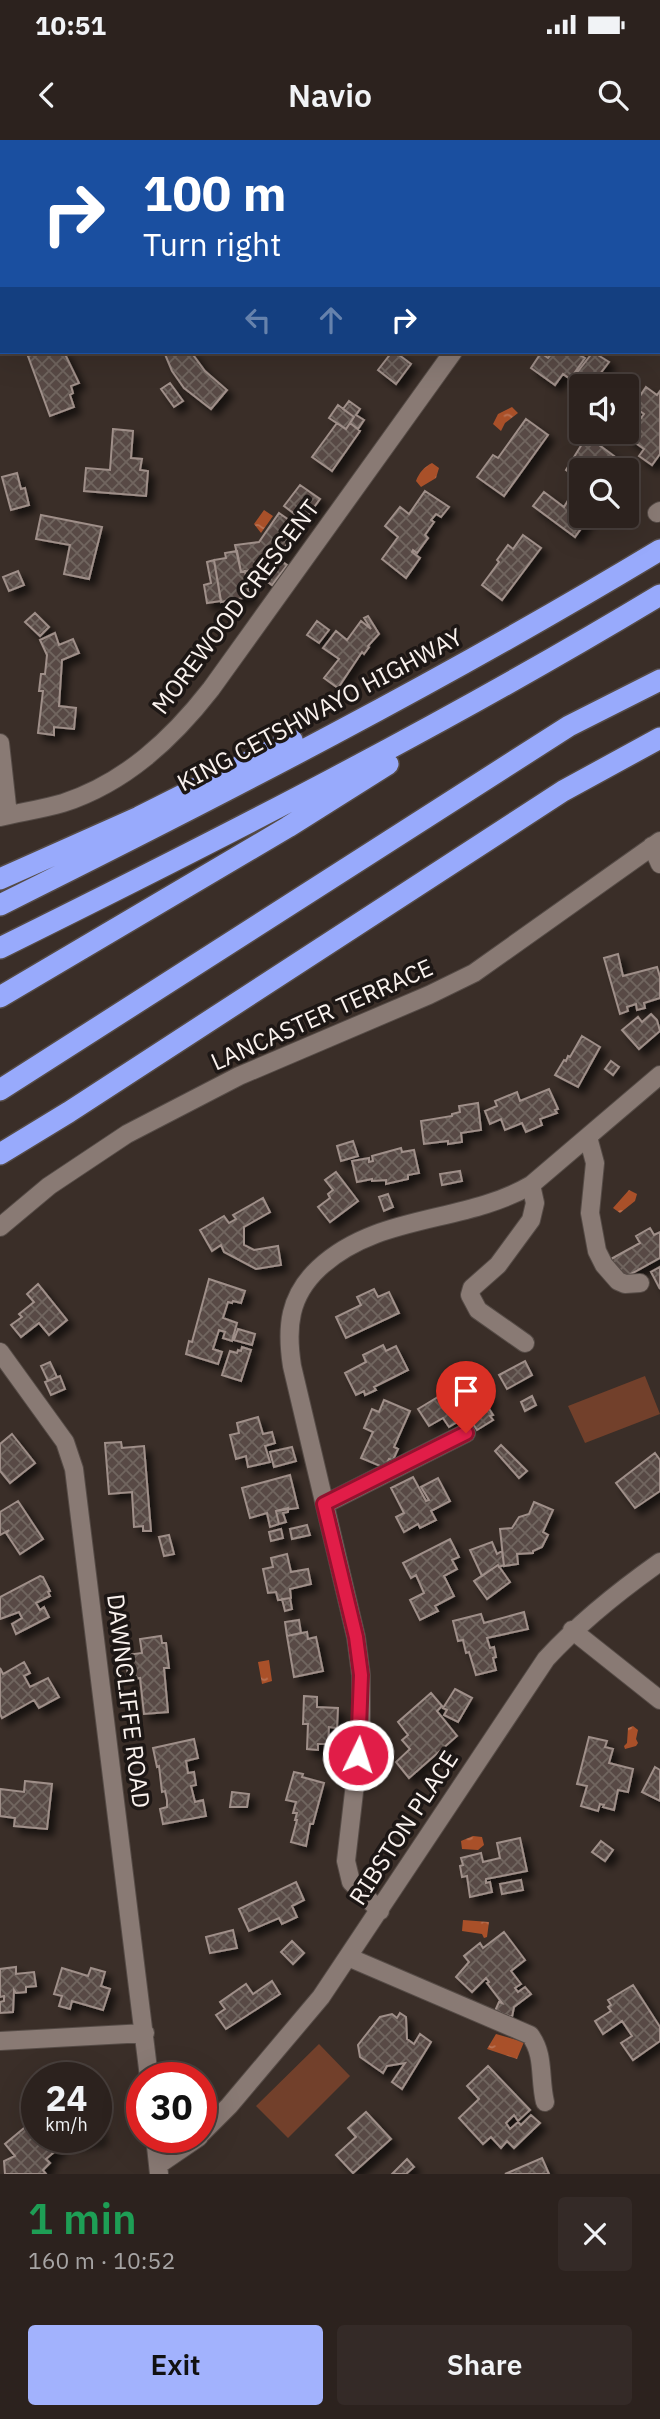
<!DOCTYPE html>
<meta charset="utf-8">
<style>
:root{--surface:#2c221e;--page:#342a27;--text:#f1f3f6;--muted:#a6a4a4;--line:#483f3c;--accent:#a2b2fd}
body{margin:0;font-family:"IBM Plex Sans",sans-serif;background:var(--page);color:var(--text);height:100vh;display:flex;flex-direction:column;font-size:26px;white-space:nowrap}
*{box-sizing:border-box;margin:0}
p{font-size:23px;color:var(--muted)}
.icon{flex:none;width:38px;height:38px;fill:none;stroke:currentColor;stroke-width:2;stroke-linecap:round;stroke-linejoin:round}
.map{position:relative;height:2034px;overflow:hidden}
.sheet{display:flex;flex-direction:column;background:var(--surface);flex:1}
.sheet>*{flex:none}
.hud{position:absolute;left:0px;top:0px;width:662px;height:214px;box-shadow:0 7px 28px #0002,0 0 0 2px var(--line);background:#1a4fa0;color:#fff;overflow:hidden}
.tools{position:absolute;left:569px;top:234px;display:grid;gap:14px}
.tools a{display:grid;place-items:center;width:70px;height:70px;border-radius:7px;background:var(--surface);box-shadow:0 7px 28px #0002,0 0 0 2px var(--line);font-size:35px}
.speed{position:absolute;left:21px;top:1922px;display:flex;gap:14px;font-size:35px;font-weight:700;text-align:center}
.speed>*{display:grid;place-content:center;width:91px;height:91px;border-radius:50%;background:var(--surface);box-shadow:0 7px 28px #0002,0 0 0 2px var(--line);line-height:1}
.speed small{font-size:18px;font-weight:400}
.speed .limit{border:10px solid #d22;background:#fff;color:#111}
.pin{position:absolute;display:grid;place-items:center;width:60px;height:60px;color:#fff;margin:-72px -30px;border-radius:50% 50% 50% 0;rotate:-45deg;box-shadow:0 0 7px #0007}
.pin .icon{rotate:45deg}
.me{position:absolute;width:77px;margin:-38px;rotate:4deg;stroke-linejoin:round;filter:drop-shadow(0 0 5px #0008)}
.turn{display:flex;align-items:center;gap:24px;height:147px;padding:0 28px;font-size:32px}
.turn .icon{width:91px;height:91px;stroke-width:2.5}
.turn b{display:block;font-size:49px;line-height:60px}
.lanes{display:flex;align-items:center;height:66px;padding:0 28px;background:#0003;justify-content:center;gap:35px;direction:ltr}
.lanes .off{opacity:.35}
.round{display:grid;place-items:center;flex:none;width:74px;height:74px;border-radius:7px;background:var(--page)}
.overview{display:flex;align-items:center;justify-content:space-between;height:119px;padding:0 28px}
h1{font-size:42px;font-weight:600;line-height:52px;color:#1e9e55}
.cta{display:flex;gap:14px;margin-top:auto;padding:14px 28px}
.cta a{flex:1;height:80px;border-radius:7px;background:var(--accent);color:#111;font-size:28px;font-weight:600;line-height:80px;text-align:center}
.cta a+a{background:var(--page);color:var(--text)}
.status{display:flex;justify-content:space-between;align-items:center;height:49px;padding:0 35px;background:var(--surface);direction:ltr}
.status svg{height:19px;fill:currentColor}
header{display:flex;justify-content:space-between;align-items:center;height:91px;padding:0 28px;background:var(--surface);font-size:32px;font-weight:600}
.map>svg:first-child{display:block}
.pitch{fill:#72402b}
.water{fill:url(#water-ripples)}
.building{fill:url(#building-cross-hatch);stroke:#9f8f89;stroke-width:2;filter:url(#shadow)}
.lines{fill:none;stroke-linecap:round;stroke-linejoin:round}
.minor-casing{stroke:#554b46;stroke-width:20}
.motorway-casing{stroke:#554b46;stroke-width:24}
.minor{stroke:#897a74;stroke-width:18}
.motorway{stroke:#98aafc;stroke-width:21}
.route-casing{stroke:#92132f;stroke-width:18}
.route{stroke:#e11d48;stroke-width:12}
.labels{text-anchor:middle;stroke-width:7;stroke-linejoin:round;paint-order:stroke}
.street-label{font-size:24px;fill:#faf2ee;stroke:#1d1715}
</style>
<div class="status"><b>10:51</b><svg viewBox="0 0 49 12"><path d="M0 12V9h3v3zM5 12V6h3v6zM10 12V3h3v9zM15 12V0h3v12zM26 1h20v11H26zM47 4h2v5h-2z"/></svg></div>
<header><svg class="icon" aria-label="back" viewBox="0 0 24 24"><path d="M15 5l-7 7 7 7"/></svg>Navio<svg class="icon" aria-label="search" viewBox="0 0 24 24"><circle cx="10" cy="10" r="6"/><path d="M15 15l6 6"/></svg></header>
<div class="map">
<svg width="660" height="2034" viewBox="0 0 660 2034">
<defs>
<pattern id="water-ripples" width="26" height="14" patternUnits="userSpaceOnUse" patternTransform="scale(1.75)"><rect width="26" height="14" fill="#a95029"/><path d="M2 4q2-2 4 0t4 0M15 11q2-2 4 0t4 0" fill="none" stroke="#ba7253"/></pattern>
<pattern id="building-cross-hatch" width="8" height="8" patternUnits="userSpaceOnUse" patternTransform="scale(1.75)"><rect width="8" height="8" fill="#584a45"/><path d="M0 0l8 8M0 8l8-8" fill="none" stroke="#716560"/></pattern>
<filter id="shadow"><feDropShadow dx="6" dy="6" stdDeviation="3.5" flood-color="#0009"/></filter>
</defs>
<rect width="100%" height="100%" fill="#3a2e28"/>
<path class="pitch" d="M645,1236L660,1274L585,1303L568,1266Z
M319,1904L350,1936L288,1998L256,1966Z"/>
<path class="water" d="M512,267L518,273L505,283L501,291L493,284L498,274Z
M432,323L439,328L436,338L421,347L416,341C419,333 424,327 432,323Z
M264,370L273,376L261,393L254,384Z
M629,1050L637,1054L635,1061L620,1073L613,1068Z
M269,1520L272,1541L262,1544L258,1522Z
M633,1586L638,1590L636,1599L638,1603L636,1606L625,1609L624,1606L627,1603L628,1588Z
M473,1696L482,1697L484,1705L478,1710L462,1709L461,1701Z
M463,1780L489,1782L487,1797L484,1798L482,1794L462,1791Z
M496,1894L524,1902L517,1919L487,1909Z"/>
<path class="building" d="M228,0H261L264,1L228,2Z
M0,44L2,46V77L0,76Z
M34,212H64L79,243L71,246L73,253L70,255L74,267L50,276L28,216L34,214Z
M164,212H191L205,231L227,250L211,269L184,248L172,231Z
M392,212H395L411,224L396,244L378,230Z
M553,212H580L578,214L585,218L570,239L563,234L555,245L531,228L541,213L548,218Z
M593,212L609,222L590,247H583L572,239Z
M170,243L183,261L174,267L161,249Z
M646,247L657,255L660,251V314L652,325L639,316L644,309L627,297L644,274L633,266Z
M349,261L360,269L356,275L364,280L358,289L350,283L354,277L343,269Z
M338,265L354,277L346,289L329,278Z
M526,279L548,295L504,356L477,337L493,315L498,318Z
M337,283L346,289L350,283L360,291L332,331L312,317Z
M113,289L133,291L131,318L142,319L140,330L148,331L146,356L84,351L86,328L110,330Z
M587,296L614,316L604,331H581V341L566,330Z
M17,333L21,349L25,348L29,365L11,370L2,337Z
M581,342V372L567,362Z
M300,345L320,359L304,381L284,366Z
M425,351L449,367L441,377L436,374L431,380L434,382L425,395L428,398L417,413L413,410L412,412L420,418L406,438L382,419L398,397L385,386L400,367L409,374Z
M544,352L564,367L567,362L581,373V376H590L575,397L533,366Z
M279,373L299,387L271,427L241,432L235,405L259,402Z
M41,375L102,387L89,439L64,434L70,405L36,399Z
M523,395L541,408L502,460L482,445L499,422L497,420L508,405L513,409Z
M237,411L241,432L245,431L249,457L221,462L214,420L226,418L225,413Z
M277,418L287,425L272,445L251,430L271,427Z
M214,420L221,461L207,463L204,445L211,443L207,422Z
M18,431L24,445L9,451L3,437Z
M35,473L49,487L40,496L25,482Z
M368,476L379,494L368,506L369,507L364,514L362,512L338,548L324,538L339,519L323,508L336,491L347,500L361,481L371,489L364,478Z
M317,481L329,490L319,503L307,495Z
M55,493L59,505L73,499L79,513L62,520L59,566L76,568L74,589L54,587V595L38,593L43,551H39L41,534H45L47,515L40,500Z
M618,814L623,836L657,827L660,837V858L644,863L645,868L637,870L636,864L627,867L628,871L620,874L604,818Z
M651,874L657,880L660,891L639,909L622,890L638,877L642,882Z
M582,896L600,907L578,947L555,935L564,920L566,921L568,916L570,917Z
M611,921L619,927L613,935L605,929Z
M549,949L558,969L555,970L557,973L540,979L542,985L526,992L522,983L505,990L501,979L490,984L485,971L497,966L495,961L517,952L520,961Z
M478,963L481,990L461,993L462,1002L448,1004V1001L424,1004L421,981L452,976V974L460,972L459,966Z
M353,1001L358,1016L341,1021L337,1006Z
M401,1008L402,1012L414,1010L419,1033L408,1035V1039L386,1044V1040L372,1041V1039L357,1042L352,1021L369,1018V1022L373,1021L372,1016Z
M460,1031L462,1041L442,1045L440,1034Z
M336,1032L358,1061L330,1082L318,1067L330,1058L328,1054L333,1050L325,1040Z
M388,1054L393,1067L384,1071L379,1057Z
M263,1058L270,1072L244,1087V1105L254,1110L278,1106L281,1125L256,1129L224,1112L221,1105L212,1111L200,1090L224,1076L229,1083L236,1079L233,1075Z
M650,1088L654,1095L660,1092V1118L622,1139L611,1119L640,1103L636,1096Z
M660,1127V1149L651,1132Z
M209,1139L245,1151L241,1163L233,1161L232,1163L228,1162L223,1178L237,1183L232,1201L223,1198L225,1192L219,1190L213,1209L222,1212L218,1224L186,1214L189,1201L192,1202Z
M38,1144L67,1180L49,1195L39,1183L21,1197L11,1185L22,1177L19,1174L34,1162L27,1154Z
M374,1149L378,1157L389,1152L399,1173L346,1198L336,1177L361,1165L357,1157Z
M238,1189L255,1194L252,1205L234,1200Z
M383,1205L386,1211L396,1206L408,1230L374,1247L376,1250L365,1255L364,1251L356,1255L345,1233L366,1222L363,1215Z
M242,1207L251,1210L241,1241L222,1235L230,1211L237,1213L238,1210L241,1211Z
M525,1221L532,1235L507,1249L499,1235Z
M50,1222L57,1237L48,1241L41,1226Z
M474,1234L491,1261L486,1264L493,1275L490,1276L493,1280L477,1290L467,1275L468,1272L460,1277L462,1279L449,1287L443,1278L429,1286L418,1269L451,1249L449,1246Z
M60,1236L65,1249L51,1255L45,1242Z
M532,1256L536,1265L525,1271L521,1262Z
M384,1260L410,1271L394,1307L398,1309L393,1320L389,1319L385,1328L361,1318L373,1292L364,1288L372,1269L379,1272Z
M258,1277L263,1294L272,1292L275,1303L265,1306L270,1322L248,1327L246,1316L236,1319L230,1295L239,1293L237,1283Z
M12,1294L35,1323L10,1343L0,1331V1304Z
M121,1302L122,1308L144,1306L151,1391H143V1386L134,1387L132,1352L109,1354L105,1303Z
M501,1305L527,1331L519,1338L495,1311Z
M292,1307L296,1321L274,1327L270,1312Z
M655,1313L660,1320V1351L635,1368L616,1343Z
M290,1335L298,1368L276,1371L279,1384L270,1387L267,1373L250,1378L242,1348Z
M413,1337L426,1361L429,1360L421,1347L438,1338L450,1361L431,1371L436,1380L420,1388L418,1384L404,1392L396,1377L404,1373L391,1348Z
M18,1361L43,1399L20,1414L6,1393L9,1390L0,1395V1372Z
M534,1362L553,1370L543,1392L548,1395L542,1407L533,1411V1413L517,1414L518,1424L504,1426L500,1389L512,1388L519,1377L529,1374Z
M288,1368V1372L283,1373L286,1382L279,1384L276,1371Z
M307,1385L310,1395L292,1399L290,1389Z
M281,1389L283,1398L271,1401L269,1392Z
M169,1395L174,1414L164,1416L159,1397Z
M450,1399L459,1417L452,1420L457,1429L444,1436L454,1456L435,1466L438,1471L420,1480L410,1460L424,1453L416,1435L411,1438L403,1423Z
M492,1402L497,1414L502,1411L504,1425L499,1427L498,1425L482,1436L470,1410Z
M287,1414L291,1432L308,1429L311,1444L290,1449L291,1458L278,1460L276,1452L268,1453L263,1429L273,1427L271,1418Z
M498,1425L510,1442L487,1459L474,1441Z
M40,1436L43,1437L50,1451L48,1452L50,1456L36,1463L40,1470L44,1467L49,1477L16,1494L12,1484L22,1478L19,1472L0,1479V1457Z
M290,1458L292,1469L285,1471L282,1459Z
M524,1472L528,1489L487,1498L490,1508L494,1507L496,1517L493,1518L496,1530L476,1535L469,1512L466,1513L463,1500L458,1501L453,1481L481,1474L484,1483Z
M299,1480L301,1493L287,1496L285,1482Z
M307,1492L308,1499L316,1497L323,1531L294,1537L287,1496Z
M161,1496L162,1503H166L169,1528H164L168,1572L144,1574L140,1538L128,1540L126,1515L142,1513L140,1499Z
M24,1522L30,1533L24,1536L30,1547L48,1538L59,1557L39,1568L34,1560L2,1578L0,1574V1528L3,1534Z
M455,1549L472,1558L458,1582L444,1575L447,1570L443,1568Z
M431,1553L442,1566L437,1571L457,1596L409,1638L396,1622L410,1609L402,1600L408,1595L398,1582Z
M304,1556L317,1557V1567L338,1568L337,1588L329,1587L328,1604H318V1610L307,1609L308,1584H303Z
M589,1597L607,1601L605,1607L613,1609L609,1623L633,1629L628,1652L618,1650L614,1670L603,1667L604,1665L600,1664L598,1671L581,1666L587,1646L577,1644Z
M194,1599L198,1618L186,1621L188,1633L194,1632L196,1645L191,1646L195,1662L203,1660L206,1676L163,1684L160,1669L167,1667V1660L165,1651L162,1652L159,1626L157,1627L153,1608Z
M655,1627L660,1630V1661L642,1652Z
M294,1632L303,1634L302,1637L324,1643L313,1684H310L306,1706L291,1702L297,1680H295L297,1673H293L296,1662L286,1660Z
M25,1641L52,1644L47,1689L14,1686L15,1678L0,1676V1649L24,1652Z
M232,1652L249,1654L247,1667H230Z
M520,1698L527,1731L486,1739V1743L490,1742L492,1752L470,1757L467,1736L462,1737L460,1726L463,1725L461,1718L481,1713L483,1722L500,1718L497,1703Z
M601,1701L613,1710L605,1721L592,1712Z
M521,1740L523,1750L502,1754L500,1744Z
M296,1742L304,1760L292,1766L297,1777L282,1784L279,1778L249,1791L239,1769Z
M233,1790L237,1808L210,1813L206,1797Z
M504,1792L525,1820L511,1831L521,1844L515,1848L518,1852L525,1847L531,1854L514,1867L512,1877L495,1871L499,1862L502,1863L487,1843L489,1842L486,1838L472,1852L456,1837L469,1822L464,1816L480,1803L483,1808Z
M292,1801L304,1813L293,1824L281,1812Z
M16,1827V1834L34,1832L36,1846L26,1847V1852L16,1853L14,1850L13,1872L0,1873V1862L4,1861V1856L0,1857V1829Z
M62,1828L88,1836L91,1828L105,1832L101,1846L110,1849L103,1870L72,1861L70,1869L59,1866L62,1856L54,1854Z
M272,1841L280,1854L226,1889L216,1875L225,1869L220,1862L246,1844L253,1854Z
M633,1845L660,1887V1901L633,1920L621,1903L632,1896L622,1881L603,1894L595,1881L611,1871L608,1867L611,1865L608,1860Z
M400,1873L406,1877L407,1899L414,1904L420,1894L431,1902L402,1949L392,1942L405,1923L387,1926L383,1933L360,1917L358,1905L380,1877L392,1874L397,1878Z
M488,1926L530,1970L518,1981L514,1975L506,1983L510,1989L518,1982L521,1985L531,1975L540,1983L514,2008L507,2001L501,2008L491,1997L483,2004L459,1978L479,1959L467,1946Z
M366,1972L391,1999L353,2033L336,2015L356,1997L348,1988Z
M36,1978L37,1997H52L60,2007L46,2019L50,2023L43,2030L46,2034H5L4,2021L15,2016L5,2004Z
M97,1978L100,1999L74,2003L73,1997H96Z
M542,2018L549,2034H505Z
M407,2019L414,2027L406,2034H392Z"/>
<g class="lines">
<defs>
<path id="minor" d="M541,2V0
M657,373L660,371
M0,603L8,675
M0,677C21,672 43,669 63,663C125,643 172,599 211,549L453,212
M652,706L660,724
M588,997L595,1023L590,1073L597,1111L604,1125L618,1141L625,1144L640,1143
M0,1087L49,1046L127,994L239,936L429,855L474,833L660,701
M525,1203L478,1170L470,1155L472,1148L498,1125L531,1080L535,1063L531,1045
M0,1212L65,1302L74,1329L149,1937
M325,1364L466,1293
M572,1490L660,1560
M380,1771L351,1742L346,1721L361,1592V1535L356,1497L292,1226C286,1187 289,1156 319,1128C378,1073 464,1084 531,1045L660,935
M348,1817L530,1895C545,1915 539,1937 545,1962
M0,1901L145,1893
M201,1994L229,1966L321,1857L546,1519C581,1481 619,1451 660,1422
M155,1997L159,2034
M158,2025L199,1997"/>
<path id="motorway" d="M0,739L139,677L292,600
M0,765C223,654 446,539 660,410
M0,808C224,697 446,584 660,455
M0,857L288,687L388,624
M0,950L569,586L660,540
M0,1014L69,972L563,651L660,598"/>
</defs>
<use href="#minor" class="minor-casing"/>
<use href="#motorway" class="motorway-casing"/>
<use href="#minor" class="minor"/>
<use href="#motorway" class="motorway"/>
</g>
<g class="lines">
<defs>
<path id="route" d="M358,1615L361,1535L356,1497L324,1364L466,1293"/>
</defs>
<use href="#route" class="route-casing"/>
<use href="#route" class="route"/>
</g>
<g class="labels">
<g class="street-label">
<text transform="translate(236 467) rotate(-53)" y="8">MOREWOOD CRESCENT</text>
<text transform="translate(320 570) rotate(-28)" y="8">KING CETSHWAYO HIGHWAY</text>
<text transform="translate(322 875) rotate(-24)" y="8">LANCASTER TERRACE</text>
<text transform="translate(128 1561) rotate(83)" y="8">DAWNCLIFFE ROAD</text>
<text transform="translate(404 1688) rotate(-57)" y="8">RIBSTON PLACE</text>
</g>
</g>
</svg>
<div class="tools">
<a><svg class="icon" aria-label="sound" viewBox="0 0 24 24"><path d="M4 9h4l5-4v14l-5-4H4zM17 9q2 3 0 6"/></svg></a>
<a><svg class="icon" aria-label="search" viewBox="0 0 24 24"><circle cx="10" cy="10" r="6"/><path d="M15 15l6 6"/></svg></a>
</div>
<div class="speed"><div>24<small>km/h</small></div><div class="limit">30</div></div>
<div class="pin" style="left:466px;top:1293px;background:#d93025"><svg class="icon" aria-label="arrive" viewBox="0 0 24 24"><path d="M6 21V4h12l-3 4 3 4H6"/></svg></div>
<svg class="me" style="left:358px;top:1615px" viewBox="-20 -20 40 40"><circle r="17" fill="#e11d48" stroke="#fff" stroke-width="3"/><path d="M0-11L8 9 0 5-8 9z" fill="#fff"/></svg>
<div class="hud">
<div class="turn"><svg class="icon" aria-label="right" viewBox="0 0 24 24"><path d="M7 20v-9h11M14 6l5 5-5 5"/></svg><div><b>100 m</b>Turn right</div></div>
<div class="lanes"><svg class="icon off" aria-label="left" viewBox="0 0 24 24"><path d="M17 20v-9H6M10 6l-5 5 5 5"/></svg><svg class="icon off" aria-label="ahead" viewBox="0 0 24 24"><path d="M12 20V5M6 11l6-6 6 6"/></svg><svg class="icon" aria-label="right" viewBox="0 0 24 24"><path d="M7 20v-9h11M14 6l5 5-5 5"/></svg></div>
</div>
</div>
<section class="sheet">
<div class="overview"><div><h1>1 min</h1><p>160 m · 10:52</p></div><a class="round"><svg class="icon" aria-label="close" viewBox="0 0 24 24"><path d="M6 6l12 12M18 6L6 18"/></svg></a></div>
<div class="cta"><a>Exit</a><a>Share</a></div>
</section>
